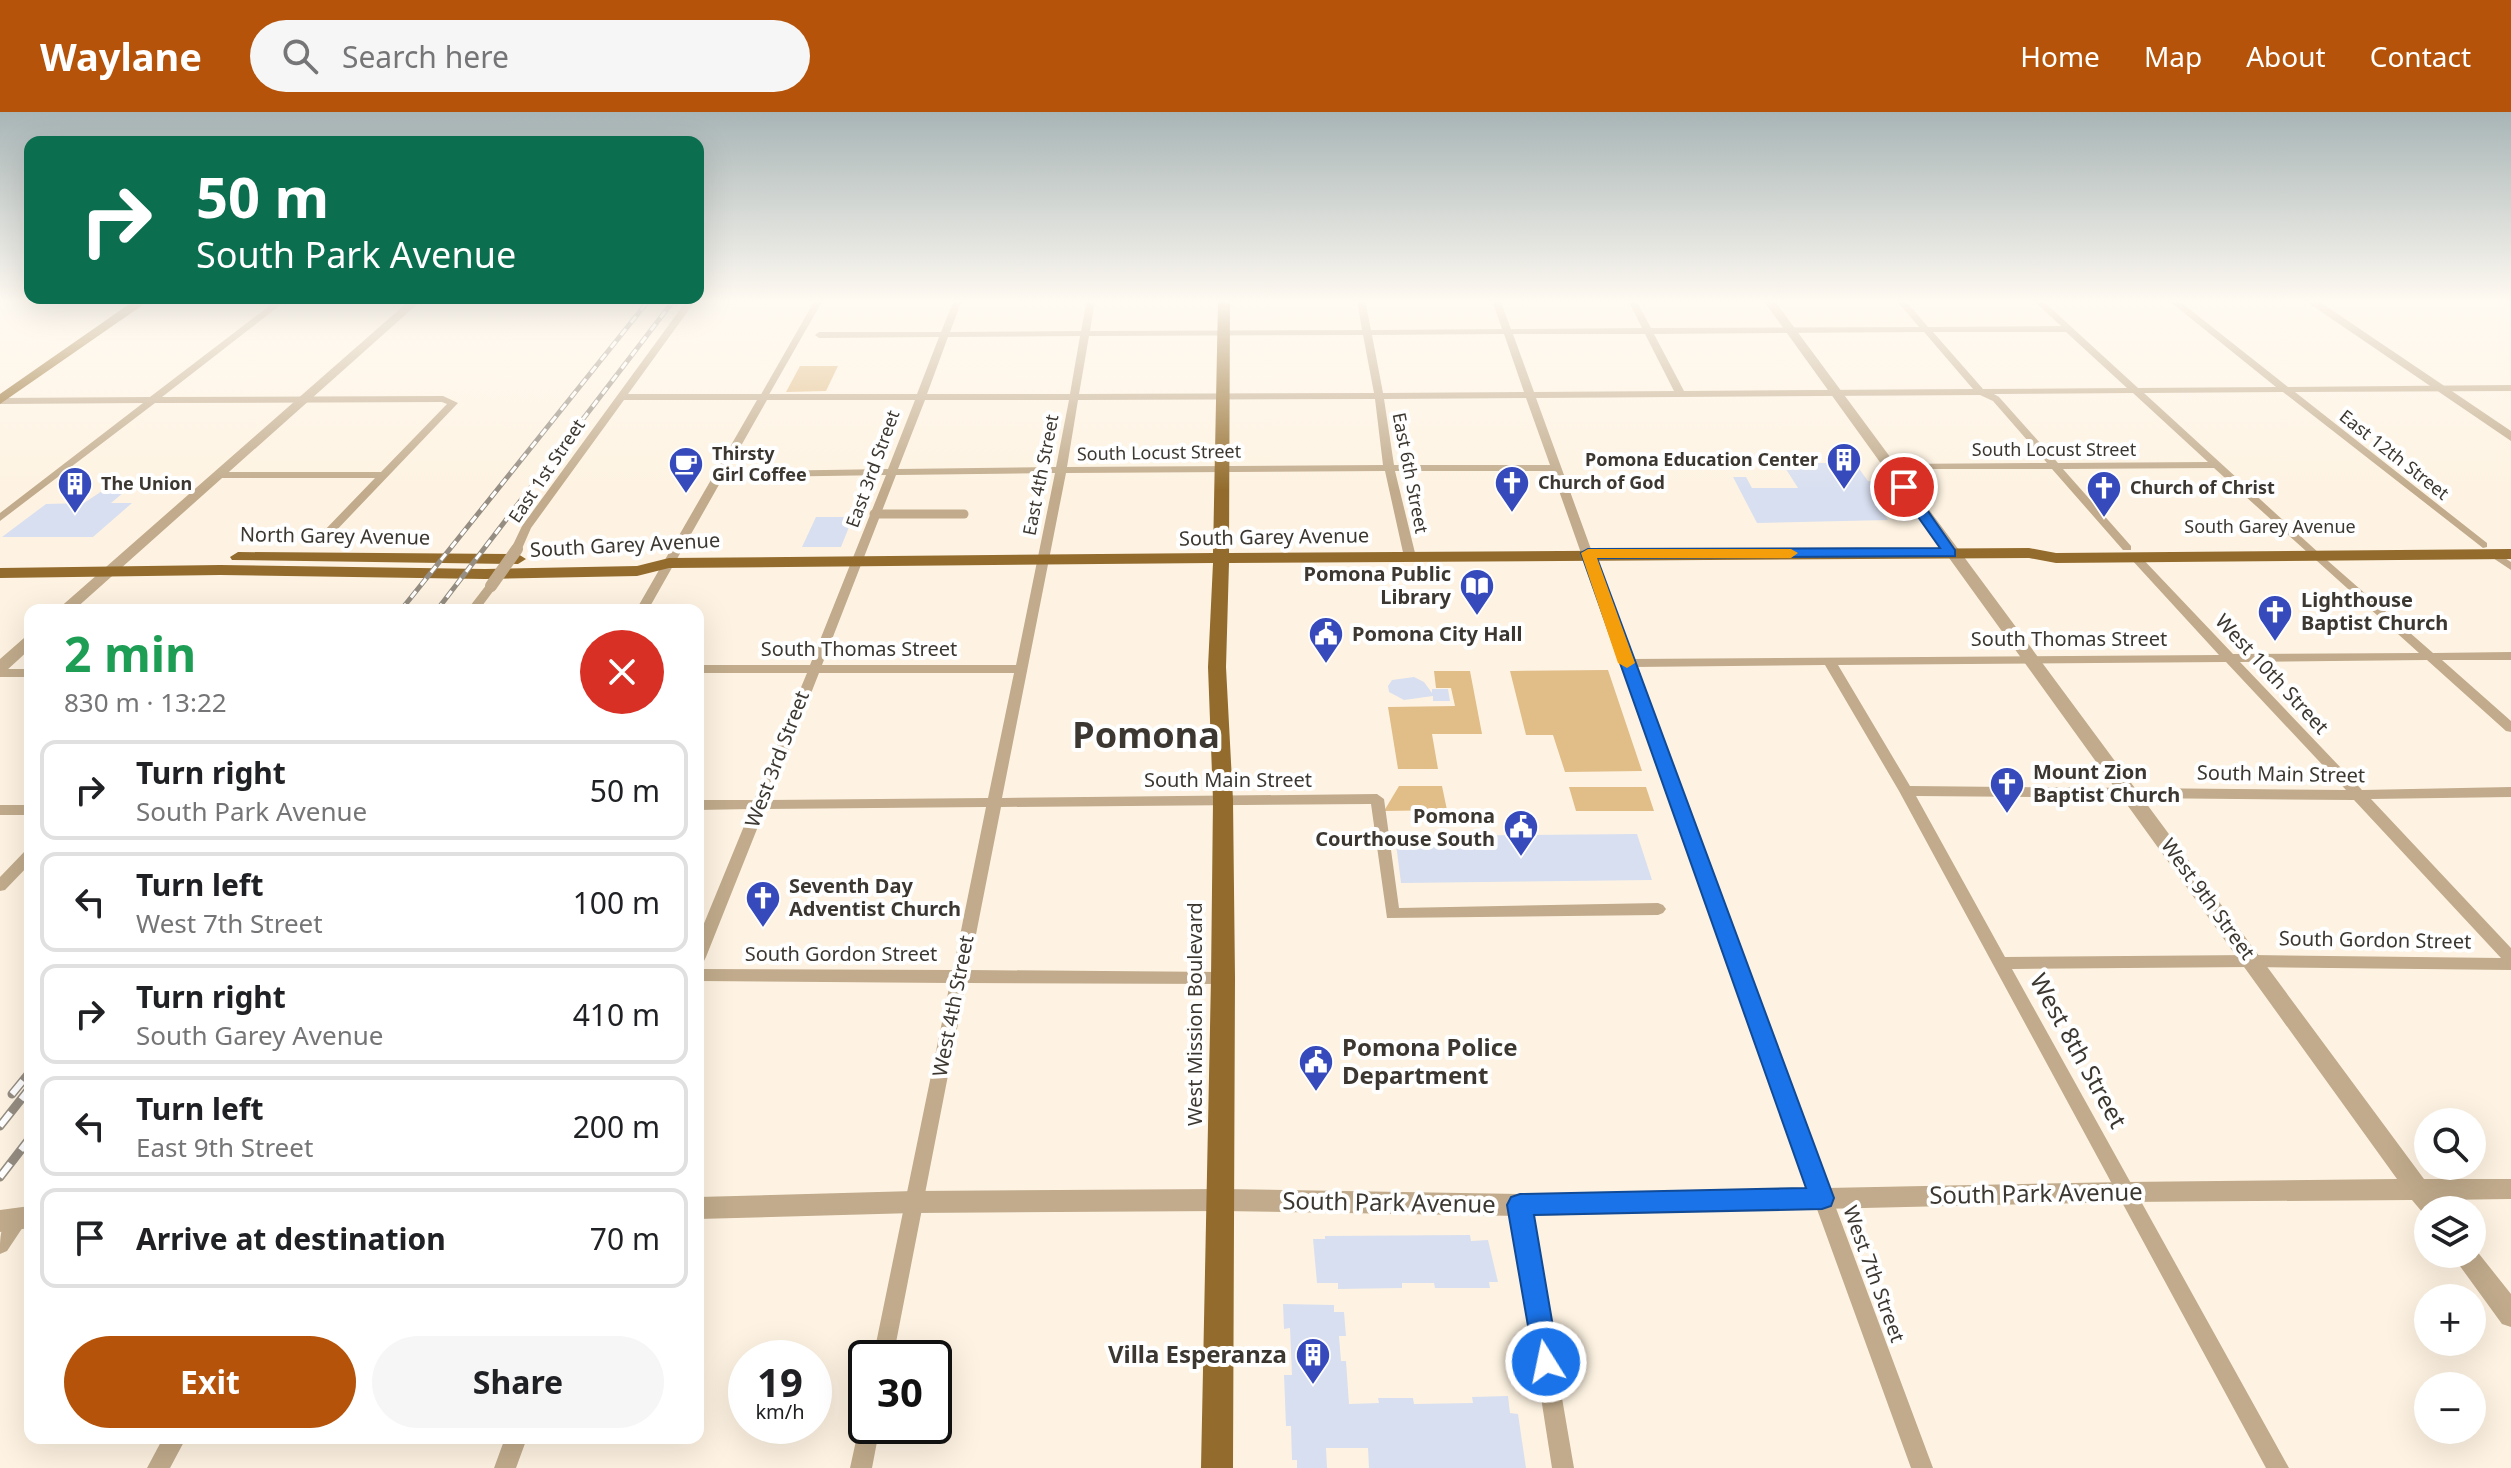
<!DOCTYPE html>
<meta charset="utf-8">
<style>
:root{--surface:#fff;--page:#f6f6f6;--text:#202124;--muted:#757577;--line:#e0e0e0;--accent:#b45309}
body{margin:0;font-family:"Noto Sans",sans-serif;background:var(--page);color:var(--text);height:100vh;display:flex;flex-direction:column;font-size:30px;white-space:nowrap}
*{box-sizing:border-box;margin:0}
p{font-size:26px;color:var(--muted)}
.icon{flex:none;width:44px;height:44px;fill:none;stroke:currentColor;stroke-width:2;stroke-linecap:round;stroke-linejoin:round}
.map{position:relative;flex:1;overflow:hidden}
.drawer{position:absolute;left:24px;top:492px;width:680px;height:840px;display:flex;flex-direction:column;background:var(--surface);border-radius:16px;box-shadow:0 8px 32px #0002}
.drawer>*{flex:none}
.guide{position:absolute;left:24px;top:24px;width:680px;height:168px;border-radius:16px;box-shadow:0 8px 32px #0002;background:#0b6e4f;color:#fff;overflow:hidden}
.fabs{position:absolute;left:2414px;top:996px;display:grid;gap:16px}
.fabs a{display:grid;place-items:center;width:72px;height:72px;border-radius:50%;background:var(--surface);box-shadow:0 8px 32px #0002;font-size:40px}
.speed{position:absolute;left:728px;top:1228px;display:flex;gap:16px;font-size:40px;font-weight:700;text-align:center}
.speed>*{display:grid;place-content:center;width:104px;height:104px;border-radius:50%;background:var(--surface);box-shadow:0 8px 32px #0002;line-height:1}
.speed small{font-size:20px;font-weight:400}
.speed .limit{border:4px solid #111;border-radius:12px;background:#fff;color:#111}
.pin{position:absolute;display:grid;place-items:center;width:68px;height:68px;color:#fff;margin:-34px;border:4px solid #fff;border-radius:50%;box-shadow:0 2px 8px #0007}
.me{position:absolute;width:88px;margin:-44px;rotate:350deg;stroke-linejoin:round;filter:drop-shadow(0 0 6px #0008)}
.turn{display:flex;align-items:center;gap:28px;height:168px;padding:0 40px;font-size:36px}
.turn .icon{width:104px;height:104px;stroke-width:2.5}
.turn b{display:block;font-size:56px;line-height:68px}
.round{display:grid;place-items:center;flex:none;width:84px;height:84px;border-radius:42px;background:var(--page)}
.head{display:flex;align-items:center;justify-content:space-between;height:136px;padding:0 40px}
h1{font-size:48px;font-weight:700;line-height:60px;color:#1e9e55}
.button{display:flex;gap:16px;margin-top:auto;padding:16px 40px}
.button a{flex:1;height:92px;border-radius:48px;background:var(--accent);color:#fff;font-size:32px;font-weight:700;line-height:92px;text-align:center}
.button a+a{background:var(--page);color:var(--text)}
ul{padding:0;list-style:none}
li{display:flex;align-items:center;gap:24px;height:100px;margin:0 16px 12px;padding:0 24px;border:4px solid var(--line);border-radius:16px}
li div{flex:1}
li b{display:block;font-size:30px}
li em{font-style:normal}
header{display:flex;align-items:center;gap:48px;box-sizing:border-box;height:112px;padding:0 40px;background:var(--accent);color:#fff}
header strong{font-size:38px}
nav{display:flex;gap:44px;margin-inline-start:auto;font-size:28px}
.search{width:560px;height:72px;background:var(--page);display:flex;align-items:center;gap:20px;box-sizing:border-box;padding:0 28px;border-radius:44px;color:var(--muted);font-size:30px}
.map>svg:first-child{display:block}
.green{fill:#e1bd88}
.building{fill:#d8dff0}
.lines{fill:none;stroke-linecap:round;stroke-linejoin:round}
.pedestrian-far1{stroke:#c1ab8c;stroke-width:7}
.pedestrian{stroke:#c1ab8c;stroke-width:9}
.minor{fill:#c1ab8c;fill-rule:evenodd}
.tertiary{fill:#c1ab8c;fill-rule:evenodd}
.primary{fill:#936c2d;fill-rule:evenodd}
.rail-far1-casing{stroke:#958d82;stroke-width:5}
.rail-casing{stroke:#958d82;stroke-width:9}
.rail-far1{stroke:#fff;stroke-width:3;stroke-dasharray:8;stroke-linecap:butt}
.rail{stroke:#fff;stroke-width:6;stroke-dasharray:17;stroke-linecap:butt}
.minor-bridge{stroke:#c1ab8c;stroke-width:12}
.route{fill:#1a73e8;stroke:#114b97;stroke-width:2}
.slow{fill:#f59e0b}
.labels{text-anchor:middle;stroke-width:8;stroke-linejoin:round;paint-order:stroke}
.far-street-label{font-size:18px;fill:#3c3831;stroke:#fff}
.far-poi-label{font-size:18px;font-weight:bold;fill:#3c3831;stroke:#fff;text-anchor:start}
.street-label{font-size:20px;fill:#3c3831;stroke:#fff}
.poi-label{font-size:20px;font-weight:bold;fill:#3c3831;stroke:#fff;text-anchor:start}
.near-poi-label{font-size:24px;font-weight:bold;fill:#3c3831;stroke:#fff;text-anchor:start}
.near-street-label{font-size:24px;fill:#3c3831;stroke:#fff}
.town-label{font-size:36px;font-weight:bold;fill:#3c3831;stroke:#fff}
</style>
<header>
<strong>Waylane</strong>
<div class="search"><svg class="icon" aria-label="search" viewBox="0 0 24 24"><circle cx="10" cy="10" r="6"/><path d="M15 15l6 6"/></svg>Search here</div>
<nav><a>Home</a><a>Map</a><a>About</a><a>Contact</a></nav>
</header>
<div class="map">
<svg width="2511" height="1356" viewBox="0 0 2511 1356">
<rect width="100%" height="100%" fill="#fef3e2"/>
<path class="green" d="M800,254H838L826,279L786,280Z
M1608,558L1642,659L1565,660L1553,623H1526L1510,559Z
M1434,559H1470L1482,622H1432L1438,657H1398L1388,595L1455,594L1451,576H1436Z
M1399,674H1442L1447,698L1384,699Z
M1569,675H1646L1654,699H1576Z"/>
<path class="building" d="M1799,351H1855L1868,369H1879L1894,390H1876L1888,408L1757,411L1733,365H1746L1752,376H1798L1784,354H1801Z
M108,375H130L111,391H132L93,425H2L46,392L84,391Z
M816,405H853L841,435H802Z
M1414,565L1424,570L1432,581V577H1448L1450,589H1433V584L1404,588L1389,580L1388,574L1392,568Z
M1637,722L1652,768L1401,771L1395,724Z
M1470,1123L1471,1129L1488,1128L1498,1170H1489L1490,1176H1435L1434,1171H1402V1176L1338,1177V1171H1317L1313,1127H1325V1124Z
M1283,1192L1334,1193V1200H1344L1346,1224H1339L1341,1249H1346L1349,1292L1379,1291L1378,1286H1413L1414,1292L1473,1291L1472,1285L1508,1284L1510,1301L1518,1302L1526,1356H1369L1368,1336H1326L1327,1356H1297V1348H1292L1291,1314H1286L1284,1263H1292L1290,1216L1284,1217Z"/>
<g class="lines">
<path class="pedestrian-far1" d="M763,286L819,188"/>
<path class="pedestrian" d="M874,402H964"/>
<path class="minor" d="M277,188H287L162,285L443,284L458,291L331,424L327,425L321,422L375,366H220L215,363L220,360H381L447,292L442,290L155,291L0,409V401L143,291L0,292V286L150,285Z
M687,188H696L628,282H917L939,225L819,226L815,223L819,220H941L954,188H962L950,220L1081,219L1087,188H1095L1090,219L1362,218L1357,188H1365L1371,218L1502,217L1492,188H1500L1511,217L1642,216L1628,188H1636L1651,216L1919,215L1896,188H1905L1928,215L2061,214L2033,188H2042L2138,276L2276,275L2168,188H2178L2288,275L2511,273V279L2295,280L2487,431V435L2483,436L2283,280L2144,281L2320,442L2433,541L2511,540V548H2442L2511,609V620L2506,619L2427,548L2240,550L2362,678L2511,675V685L2371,687L2511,836V858L2252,855L2012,857L2289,1356H2266L1899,679L1825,553L1634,555L1933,1356H1911L1664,676L1552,359H1395L1416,445L1410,448L1404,445L1385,359L1066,361L1002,686L1377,682L1384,687L1399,796L1658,791L1663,793L1666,797L1663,801L1658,803L1387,806L1371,692L1001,695L969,858L1223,860L1229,862L1231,866L1229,870L1223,872L966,871L893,1246H873L950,871L698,869V857L953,858L986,695L765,697L706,845L704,849L698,851V826L751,697L698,698V688H754L807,561H698V553H810L886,363L762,365L757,362L762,359L888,357L915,288H767L648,498H636L757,288H624L531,416L521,439H513L511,437L522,414ZM1924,220L1973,277L1684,279L1654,222ZM1933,220H2066L2127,276L1983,277ZM1504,222L1524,280L1383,281L1372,223ZM1513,222H1645L1674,279L1534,280ZM1363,223L1374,281L1079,282L1089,224ZM1080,224L1070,282H927L948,225ZM2133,281L2208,350L2058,351L1999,285L1994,282ZM1980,283L1993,289L2047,351L1890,352L1886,353V357H2052L2123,438H2131V434L2063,357L2214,356L2419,541L2233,542L2139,443L2135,442L2129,445L2131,447L2219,543L1631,547L1536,286ZM1526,286L1550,353H1394L1384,287ZM1375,287L1383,353L1067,355L1078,288ZM925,288H1069L1056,355L898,357ZM1055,361L1016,553H822L896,363ZM2226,550L2346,678L1910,674L1838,553ZM819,561H1014L988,686L769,688ZM1916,684L2354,688L2501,846L2252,843L2005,845Z
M2494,439L2511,450V458L2490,444V440Z
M491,471L497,474L479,498H467L487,472Z
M0,557H30V565H0Z
M0,693H30V703H0Z
M30,738V752L5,778L0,779V765L25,739Z
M1520,1085L1527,1087L1529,1093L1574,1356H1552L1511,1093L1513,1087Z
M20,1098L27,1100L29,1106L7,1139L0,1142C0,1123 0,1106 20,1098Z
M866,1305V1314H880L872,1356H850L861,1306Z
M163,1326H186L170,1356H147Z
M505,1326H527L516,1356H494Z"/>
<path class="tertiary" d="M410,188H422L74,498H57Z
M1763,188H1774L2424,1067H2511V1087L2440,1088L2445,1098H2428V1107L2412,1088L2125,1090L1520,1104L1222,1099L914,1101L698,1107V1085L914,1079L1222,1077L1520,1082L2125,1070L2397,1067Z
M2304,188H2317L2511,319V329Z
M30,524V537L6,559L0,561V547L24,526Z
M30,1094V1116L0,1120V1098Z
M2472,1133L2511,1182V1215L2502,1212L2457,1150L2454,1142H2472Z"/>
<path class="primary" d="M135,188H150L0,292V282Z
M1218,188H1230L1229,441L2029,436L2056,441L2511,437V447L2056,451L2029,446L1229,451L1226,555L1233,688L1235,866L1233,1356H1201L1211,866L1213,688L1208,555L1213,451L669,456L637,464L485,467L220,463L0,466V456L220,453L485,457L637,454L669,446L1213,441Z
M238,440L518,442L526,447L518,452L232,448L230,445Z"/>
<defs>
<path id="rail-far1" d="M401,498L649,188
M437,498L674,188"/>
<path id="rail" d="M12,982L30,960
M0,1014L30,976
M0,1065L30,1026"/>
</defs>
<use href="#rail-far1" class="rail-far1-casing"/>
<use href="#rail" class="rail-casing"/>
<use href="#rail-far1" class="rail-far1"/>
<use href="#rail" class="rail"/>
<path class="minor-bridge" d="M491,474L517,437"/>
</g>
<linearGradient id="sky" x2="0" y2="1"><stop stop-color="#a8b5b6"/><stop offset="0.5" stop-color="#fffaf2"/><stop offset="1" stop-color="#fffaf2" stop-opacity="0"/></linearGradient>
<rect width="2511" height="378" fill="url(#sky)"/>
<path class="route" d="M1904,371L1909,372L1955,438V444L1597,446L1834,1086L1831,1094L1822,1097L1534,1103L1559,1250L1555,1260L1546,1263L1536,1260L1507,1093L1511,1085L1520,1082L1806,1076L1581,441L1588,437L1940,436L1897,375Z"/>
<path class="slow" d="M1588,437H1791L1798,441L1791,446H1597L1635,551L1627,556L1618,551L1581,441Z"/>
<defs>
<symbol id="building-pin" viewBox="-11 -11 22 30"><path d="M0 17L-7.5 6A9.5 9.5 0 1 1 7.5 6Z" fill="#364abc" stroke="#fff"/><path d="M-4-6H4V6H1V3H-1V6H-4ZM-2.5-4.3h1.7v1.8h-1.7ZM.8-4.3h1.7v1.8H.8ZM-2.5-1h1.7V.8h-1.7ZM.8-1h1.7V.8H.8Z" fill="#fff"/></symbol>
<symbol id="cafe-pin" viewBox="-11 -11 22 30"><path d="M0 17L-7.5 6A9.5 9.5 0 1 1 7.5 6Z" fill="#364abc" stroke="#fff"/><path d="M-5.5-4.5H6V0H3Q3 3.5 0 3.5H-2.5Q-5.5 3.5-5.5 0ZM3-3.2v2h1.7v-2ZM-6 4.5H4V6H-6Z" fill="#fff"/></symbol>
<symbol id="church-pin" viewBox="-11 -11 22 30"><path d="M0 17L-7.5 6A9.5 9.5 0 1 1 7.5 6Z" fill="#364abc" stroke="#fff"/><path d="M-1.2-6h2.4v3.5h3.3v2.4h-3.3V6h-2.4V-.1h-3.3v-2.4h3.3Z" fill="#fff"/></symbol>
<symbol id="library-pin" viewBox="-11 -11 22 30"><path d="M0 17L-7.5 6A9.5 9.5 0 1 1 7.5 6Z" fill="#364abc" stroke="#fff"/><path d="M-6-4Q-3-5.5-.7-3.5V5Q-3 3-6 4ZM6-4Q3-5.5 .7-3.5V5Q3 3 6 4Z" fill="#fff"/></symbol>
<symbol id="civic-pin" viewBox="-11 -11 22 30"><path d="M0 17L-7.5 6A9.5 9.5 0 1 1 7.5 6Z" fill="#364abc" stroke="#fff"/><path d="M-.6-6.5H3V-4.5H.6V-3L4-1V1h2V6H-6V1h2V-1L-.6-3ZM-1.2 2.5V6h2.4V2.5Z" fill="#fff"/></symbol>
</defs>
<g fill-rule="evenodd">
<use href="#building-pin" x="1824" y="328" width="40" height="54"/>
<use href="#cafe-pin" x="666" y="332" width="40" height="54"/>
<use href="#church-pin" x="1492" y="351" width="40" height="54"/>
<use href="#building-pin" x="55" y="352" width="40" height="54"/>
<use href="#church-pin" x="2084" y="356" width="40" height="54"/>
<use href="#library-pin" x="1457" y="454" width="40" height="54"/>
<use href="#church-pin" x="2255" y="480" width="40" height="54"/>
<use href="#civic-pin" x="1306" y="502" width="40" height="54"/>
<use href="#church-pin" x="1987" y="652" width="40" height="54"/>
<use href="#civic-pin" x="1501" y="695" width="40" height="54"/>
<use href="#church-pin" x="743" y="766" width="40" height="54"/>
<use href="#civic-pin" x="1296" y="930" width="40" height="54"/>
<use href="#building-pin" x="1293" y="1223" width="40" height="54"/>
</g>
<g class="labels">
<g class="far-street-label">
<text x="2054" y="344">South Locust Street</text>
<text transform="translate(1159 341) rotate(-1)" y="6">South Locust Street</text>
<text transform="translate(2394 343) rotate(38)" y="6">East 12th Street</text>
<text transform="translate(873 357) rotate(-70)" y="6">East 3rd Street</text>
<text transform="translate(547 359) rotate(-56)" y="6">East 1st Street</text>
<text transform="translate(1410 361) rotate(79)" y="6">East 6th Street</text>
<text transform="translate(1041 363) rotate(-79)" y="6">East 4th Street</text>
<text x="2270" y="421">South Garey Avenue</text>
</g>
<g class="far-poi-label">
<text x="712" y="348">Thirsty<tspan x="712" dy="21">Girl Coffee</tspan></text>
<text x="1818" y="354" text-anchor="end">Pomona Education Center</text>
<text x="1538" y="377">Church of God</text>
<text x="101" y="378">The Union</text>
<text x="2130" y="382">Church of Christ</text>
</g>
<g class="street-label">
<text transform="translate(335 424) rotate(1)" y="7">North Garey Avenue</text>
<text transform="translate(1274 425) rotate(-1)" y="7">South Garey Avenue</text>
<text transform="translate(625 433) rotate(-3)" y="7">South Garey Avenue</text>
<text x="2069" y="534">South Thomas Street</text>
<text x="859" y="544">South Thomas Street</text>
<text transform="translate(2272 562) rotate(47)" y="7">West 10th Street</text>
<text transform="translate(777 647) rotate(-69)" y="7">West 3rd Street</text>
<text transform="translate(2281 662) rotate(1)" y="7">South Main Street</text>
<text x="1228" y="675">South Main Street</text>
<text transform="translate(2208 787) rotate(54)" y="7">West 9th Street</text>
<text transform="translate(2375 828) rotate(1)" y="7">South Gordon Street</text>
<text x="841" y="849">South Gordon Street</text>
<text transform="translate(953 894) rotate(-79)" y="7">West 4th Street</text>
<text transform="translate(1195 902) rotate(-90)" y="7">West Mission Boulevard</text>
<text transform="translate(1874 1162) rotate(70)" y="7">West 7th Street</text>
</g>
<g class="poi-label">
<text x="1451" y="469" text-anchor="end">Pomona Public<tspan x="1451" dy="23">Library</tspan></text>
<text x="2301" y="495">Lighthouse<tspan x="2301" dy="23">Baptist Church</tspan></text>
<text x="1352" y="529">Pomona City Hall</text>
<text x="2033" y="667">Mount Zion<tspan x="2033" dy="23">Baptist Church</tspan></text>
<text x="1495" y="711" text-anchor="end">Pomona<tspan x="1495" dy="23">Courthouse South</tspan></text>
<text x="789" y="781">Seventh Day<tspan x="789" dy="23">Adventist Church</tspan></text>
</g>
<g class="near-poi-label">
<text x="1342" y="944">Pomona Police<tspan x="1342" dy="28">Department</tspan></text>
<text x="1287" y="1251" text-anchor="end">Villa Esperanza</text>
</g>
<g class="near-street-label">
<text transform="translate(2078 939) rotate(61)" y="8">West 8th Street</text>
<text transform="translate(2036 1082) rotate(-1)" y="8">South Park Avenue</text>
<text transform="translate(1389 1091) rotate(1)" y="8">South Park Avenue</text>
</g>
<g class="town-label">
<text x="1146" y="636">Pomona</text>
</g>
</g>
</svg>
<div class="fabs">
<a><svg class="icon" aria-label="search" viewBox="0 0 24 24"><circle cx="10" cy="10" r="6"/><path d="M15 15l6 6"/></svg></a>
<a><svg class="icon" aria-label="layers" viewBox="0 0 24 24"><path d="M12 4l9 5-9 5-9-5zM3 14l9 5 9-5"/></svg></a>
<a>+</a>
<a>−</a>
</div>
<div class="speed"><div>19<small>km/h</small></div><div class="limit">30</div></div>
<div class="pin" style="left:1904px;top:375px;background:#d93025"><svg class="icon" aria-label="arrive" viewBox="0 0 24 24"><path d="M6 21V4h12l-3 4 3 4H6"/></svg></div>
<svg class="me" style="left:1546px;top:1250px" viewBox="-20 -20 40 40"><circle r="17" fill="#1a73e8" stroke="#fff" stroke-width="3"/><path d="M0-11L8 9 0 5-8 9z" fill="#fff"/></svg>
<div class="guide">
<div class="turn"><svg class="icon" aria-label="right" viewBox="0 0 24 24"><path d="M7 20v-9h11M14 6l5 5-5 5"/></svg><div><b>50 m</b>South Park Avenue</div></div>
</div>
<section class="drawer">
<div class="head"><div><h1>2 min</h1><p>830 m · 13:22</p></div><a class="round" style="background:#d93025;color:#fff"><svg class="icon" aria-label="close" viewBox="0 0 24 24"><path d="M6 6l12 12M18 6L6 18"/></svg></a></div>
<ul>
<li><svg class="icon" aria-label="right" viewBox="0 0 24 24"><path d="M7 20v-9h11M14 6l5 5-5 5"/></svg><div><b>Turn right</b><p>South Park Avenue</p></div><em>50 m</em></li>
<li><svg class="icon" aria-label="left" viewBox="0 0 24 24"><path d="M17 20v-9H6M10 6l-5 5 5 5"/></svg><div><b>Turn left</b><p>West 7th Street</p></div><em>100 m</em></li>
<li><svg class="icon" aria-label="right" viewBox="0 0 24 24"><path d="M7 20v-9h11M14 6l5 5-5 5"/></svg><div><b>Turn right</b><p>South Garey Avenue</p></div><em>410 m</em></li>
<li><svg class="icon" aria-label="left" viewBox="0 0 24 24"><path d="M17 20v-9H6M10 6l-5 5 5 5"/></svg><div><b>Turn left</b><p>East 9th Street</p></div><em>200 m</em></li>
<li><svg class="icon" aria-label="arrive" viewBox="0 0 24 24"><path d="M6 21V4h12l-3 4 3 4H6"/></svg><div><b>Arrive at destination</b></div><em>70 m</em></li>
</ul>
<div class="button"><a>Exit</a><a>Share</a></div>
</section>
</div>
